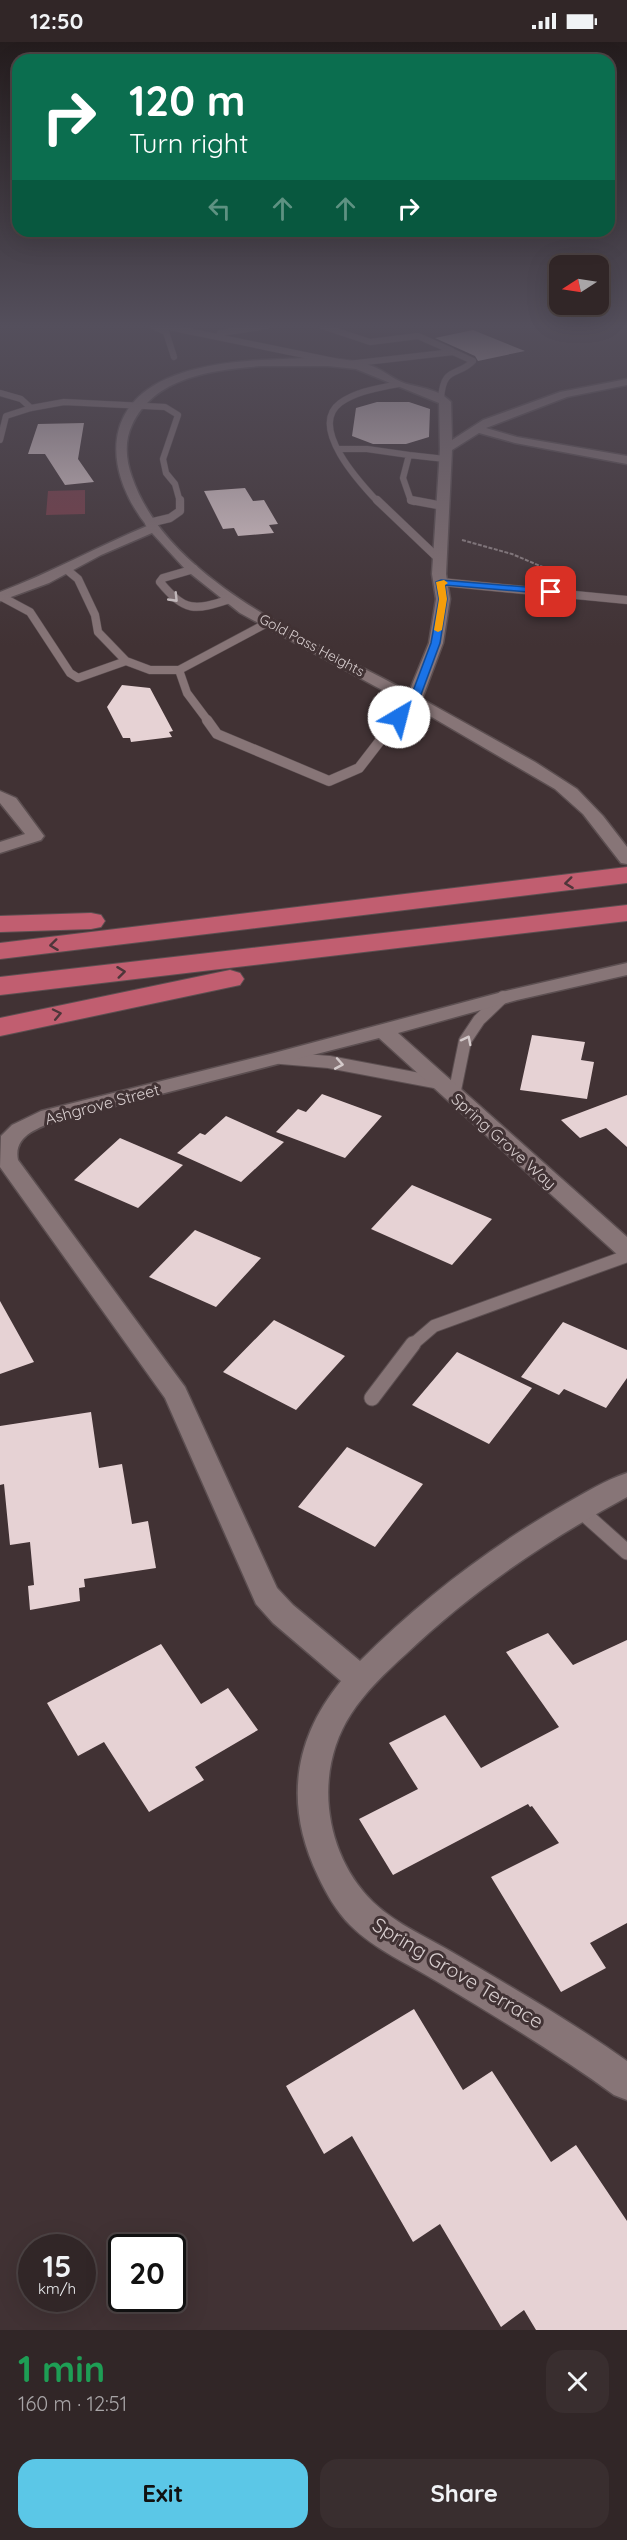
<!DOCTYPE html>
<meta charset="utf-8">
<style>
:root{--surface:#312627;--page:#392e2f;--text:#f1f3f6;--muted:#a8a5a7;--line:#4c4344;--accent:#5bc7e7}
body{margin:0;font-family:Quicksand,sans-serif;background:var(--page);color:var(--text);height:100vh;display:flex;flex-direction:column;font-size:22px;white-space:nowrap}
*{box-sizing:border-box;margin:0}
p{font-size:20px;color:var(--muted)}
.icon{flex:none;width:33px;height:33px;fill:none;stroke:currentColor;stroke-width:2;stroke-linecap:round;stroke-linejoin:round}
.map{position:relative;height:2288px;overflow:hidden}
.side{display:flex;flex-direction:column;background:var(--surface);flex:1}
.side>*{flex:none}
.guide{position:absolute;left:12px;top:12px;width:603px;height:183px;border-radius:18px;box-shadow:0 6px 24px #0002,0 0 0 2px var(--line);background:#0b6e4f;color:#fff;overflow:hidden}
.needle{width:39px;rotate:258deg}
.buttons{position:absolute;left:549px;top:213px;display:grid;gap:12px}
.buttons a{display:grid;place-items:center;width:60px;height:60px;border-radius:12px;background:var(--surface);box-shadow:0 6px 24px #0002,0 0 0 2px var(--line);font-size:30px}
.speed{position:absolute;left:18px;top:2192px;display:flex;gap:12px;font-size:30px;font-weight:700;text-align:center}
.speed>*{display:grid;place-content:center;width:78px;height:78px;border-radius:50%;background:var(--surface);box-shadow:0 6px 24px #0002,0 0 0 2px var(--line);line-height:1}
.speed small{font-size:15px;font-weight:400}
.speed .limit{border:3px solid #111;border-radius:9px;background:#fff;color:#111}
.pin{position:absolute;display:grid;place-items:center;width:51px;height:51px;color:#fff;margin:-26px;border-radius:12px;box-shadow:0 3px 9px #0006}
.me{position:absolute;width:66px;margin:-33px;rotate:37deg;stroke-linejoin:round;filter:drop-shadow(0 0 4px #0008)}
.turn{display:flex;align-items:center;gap:21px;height:126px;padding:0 18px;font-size:27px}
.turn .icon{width:78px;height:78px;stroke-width:2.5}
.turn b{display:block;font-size:42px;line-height:51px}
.lanes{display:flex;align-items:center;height:57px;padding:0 18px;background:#0003;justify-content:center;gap:30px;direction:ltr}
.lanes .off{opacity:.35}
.round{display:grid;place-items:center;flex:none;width:63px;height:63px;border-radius:18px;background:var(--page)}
.summary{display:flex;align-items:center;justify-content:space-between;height:102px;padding:0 18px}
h1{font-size:36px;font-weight:700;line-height:45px;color:#1e9e55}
.action{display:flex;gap:12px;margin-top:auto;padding:12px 18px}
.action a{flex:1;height:69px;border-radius:18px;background:var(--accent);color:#111;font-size:24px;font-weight:700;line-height:69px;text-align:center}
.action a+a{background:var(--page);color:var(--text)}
.status{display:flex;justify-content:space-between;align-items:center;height:42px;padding:0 30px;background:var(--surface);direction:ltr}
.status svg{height:16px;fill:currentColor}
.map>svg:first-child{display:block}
.green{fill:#7b3c47}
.building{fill:#e6d2d4}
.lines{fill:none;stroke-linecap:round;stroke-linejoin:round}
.lane-far4-casing{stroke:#5c4f51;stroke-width:7}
.lane-far3-casing{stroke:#5c4f51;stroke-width:9}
.lane-far2-casing{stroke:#5c4f51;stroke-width:11}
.lane-far1-casing{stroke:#5c4f51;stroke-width:14}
.lane-casing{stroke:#5c4f51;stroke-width:17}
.street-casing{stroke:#5c4f51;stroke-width:3}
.highway-casing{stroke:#5c4f51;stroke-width:2}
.path{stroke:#928587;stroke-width:2;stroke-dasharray:4 1.5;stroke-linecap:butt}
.lane-far4{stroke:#877577;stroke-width:6}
.lane-far3{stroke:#877577;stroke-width:8}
.lane-far2{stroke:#877577;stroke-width:10}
.lane-far1{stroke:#877577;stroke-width:12}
.lane{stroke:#877577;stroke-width:15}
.street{fill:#877577;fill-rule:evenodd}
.highway{fill:#c15e70;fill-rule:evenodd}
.oneway{stroke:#d4cacb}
.oneway2{stroke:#4e363a}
.route{fill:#1a73e8;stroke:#114b97;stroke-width:1.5}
.slow{fill:#f59e0b}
.labels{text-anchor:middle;stroke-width:6;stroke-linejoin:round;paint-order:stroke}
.far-street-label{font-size:14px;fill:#d8cecf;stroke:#413234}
.street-label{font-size:16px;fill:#d8cecf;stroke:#413234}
.near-street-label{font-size:20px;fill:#d8cecf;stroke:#413234}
</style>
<div class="status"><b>12:50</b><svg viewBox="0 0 49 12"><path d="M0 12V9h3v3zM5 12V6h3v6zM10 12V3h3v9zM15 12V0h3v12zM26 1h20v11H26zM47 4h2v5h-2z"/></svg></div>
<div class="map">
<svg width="627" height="2288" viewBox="0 0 627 2288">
<rect width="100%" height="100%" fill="#413234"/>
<path class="green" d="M85,448V472L46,473L48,449Z"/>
<path class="building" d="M473,288L525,309L478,319L475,314L435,296Z
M377,360H409L430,367L429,395L406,402H373L352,394L356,366Z
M84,381L78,417L94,440L65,443L45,412H28L38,382Z
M245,446L253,459L264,458L278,482L269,483L274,491L238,494L234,486L223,487L204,449Z
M122,643L150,646L173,689L169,690L172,695L131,700L130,696H123L107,665Z
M532,993L585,1000L581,1018L594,1020L587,1057L520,1048Z
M322,1052L382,1074L345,1116L276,1090L298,1067L306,1070Z
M627,1053V1105L606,1086L580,1096L561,1078Z
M226,1074L284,1100L241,1140L177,1111L200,1091L205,1093Z
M120,1096L183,1123L138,1166L74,1138Z
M412,1143L492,1177L452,1223L371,1187Z
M195,1188L261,1216L216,1265L149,1235Z
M0,1259L34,1320L0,1332Z
M274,1278L345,1314L296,1368L223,1330Z
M563,1280L627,1308V1336L606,1366L564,1347L559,1353L521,1335Z
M457,1310L532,1346L489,1402L412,1363Z
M91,1370L99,1426L122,1422L132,1482L148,1479L156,1526L84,1537L85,1545L79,1546L80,1559L30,1568L28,1544L34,1543L30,1500L10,1503L4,1442L0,1443V1384Z
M347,1405L423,1442L375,1505L298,1465Z
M548,1591L573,1623L627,1598V1881L590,1901L606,1926L561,1950L491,1835L559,1801L532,1764L530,1765L528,1762L393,1833L359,1777L418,1747L389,1701L445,1673L481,1726L559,1685L506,1610Z
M161,1602L201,1662L228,1646L258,1688L195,1725L204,1738L149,1770L104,1700L78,1714L47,1661Z
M414,1967L463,2048L492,2029L551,2120L576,2103L627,2179V2288H536L524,2268L501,2285L440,2182L413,2200L352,2094L324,2112L286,2044Z"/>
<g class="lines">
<defs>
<path id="lane-far4" d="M153,284L166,290L174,315
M164,284L348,322L453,310L473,319C458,335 443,323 441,357
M322,284L370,300L418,294L452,309
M220,291L267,284
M0,351L21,357L31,366
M0,398L6,374L31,366L64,360L165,365L178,373L163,417L166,431L175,442L180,460
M339,407H367L409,413
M378,460C360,441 308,385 340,361C357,349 379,346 398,342
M414,460L411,459L403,436L409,413L445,417"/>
<path id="lane-far3" d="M377,458L440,518
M411,458L443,464
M149,481L170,476L180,469V458
M194,527L163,536L160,540C185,570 194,569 230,557
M441,540L627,558
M2,555L30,570L70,631L78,636L126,619L98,590L95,573L78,537L66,527
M126,619L150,628H179L269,580
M179,628L187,651L208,679
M394,679L414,658"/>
<path id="lane-far2" d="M207,678L217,692L329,739L359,726L396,678"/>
<path id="lane-far1" d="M281,1016L329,1020L440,1041
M454,1053L465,999L479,978L503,955
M412,1303L434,1284L627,1214"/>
<path id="lane" d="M372,1356L413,1302
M580,1468L627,1510"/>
<path id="street" d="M261,318C297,317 338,312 372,324C383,328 393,337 404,341C420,346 439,347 451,360L452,398L483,378L560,350L627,337V343L567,355L486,386L517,395L627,414V422L515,401L479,391L452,408L446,532L450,557L443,601L422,657L535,720L577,747L603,774L627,805V822L621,821L583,772L555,747L430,674L240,571L186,528L152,491L101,513L49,541L0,559V550C50,531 97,505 147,484C107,434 99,367 166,337C196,324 229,320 261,318ZM261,324H328L356,327L439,361L440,407L432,532L436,557L429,601L409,650C319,601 168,541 132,435C126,418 124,400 132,383C155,334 214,328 261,324Z
M0,749L16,756L44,794L41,798L0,811V800L25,792L0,761Z
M627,921V933L517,958L398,991L627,1195V1216L619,1214L379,996L56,1079C38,1086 13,1094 18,1118L185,1345L277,1546L293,1563L360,1619C421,1558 490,1505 565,1462C585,1451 605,1438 627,1431V1455C547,1498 472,1549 406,1612C386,1630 365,1650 351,1672C313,1730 324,1812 373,1860C397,1883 429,1896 457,1913C515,1947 572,1980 627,2019V2058L614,2053C558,2012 498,1976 438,1940C409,1922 375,1908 350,1883C336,1869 326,1851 318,1834C285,1765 292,1699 341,1639L273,1581L256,1562L165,1356L0,1125L1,1094L12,1083L41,1069L274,1011L506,949Z"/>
<path id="highway" d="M627,825V841L0,917V901Z
M627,863V879L0,953V935Z
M91,871L101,873L105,879L101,885L91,887L0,890V874Z
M230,928L240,931L244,937L240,943L0,994V976Z"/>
</defs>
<use href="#lane-far4" class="lane-far4-casing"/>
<use href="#lane-far3" class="lane-far3-casing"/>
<use href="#lane-far2" class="lane-far2-casing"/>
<use href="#lane-far1" class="lane-far1-casing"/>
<use href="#lane" class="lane-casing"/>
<use href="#street" class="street-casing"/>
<use href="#highway" class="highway-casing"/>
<path class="path" d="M462,498L512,512L559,532"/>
<use href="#lane-far4" class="lane-far4"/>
<use href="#lane-far3" class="lane-far3"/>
<use href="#lane-far2" class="lane-far2"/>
<use href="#lane-far1" class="lane-far1"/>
<use href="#lane" class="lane"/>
<use href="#street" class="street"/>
<use href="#highway" class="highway"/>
</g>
<defs><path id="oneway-chevron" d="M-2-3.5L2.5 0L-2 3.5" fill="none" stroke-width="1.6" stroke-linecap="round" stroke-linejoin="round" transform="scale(1.5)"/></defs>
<g class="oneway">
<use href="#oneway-chevron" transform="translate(174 556) rotate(46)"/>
<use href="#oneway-chevron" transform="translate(467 998) rotate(-63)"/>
<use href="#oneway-chevron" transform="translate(339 1022) rotate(10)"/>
</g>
<g class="oneway2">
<use href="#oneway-chevron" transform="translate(569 841) rotate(173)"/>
<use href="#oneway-chevron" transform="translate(54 903) rotate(173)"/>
<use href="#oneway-chevron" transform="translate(121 930) rotate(-7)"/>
<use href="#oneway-chevron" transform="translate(57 972) rotate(-12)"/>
</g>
<linearGradient id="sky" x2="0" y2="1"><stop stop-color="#241c1d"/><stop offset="0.47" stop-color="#544f5c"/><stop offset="1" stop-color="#544f5c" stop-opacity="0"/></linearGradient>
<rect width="627" height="604" fill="url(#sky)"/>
<path class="route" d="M441,538L551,547L555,550L551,552L445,543L447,557L440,601L419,658L402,677H395V673L410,657L431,601L439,557L436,540Z"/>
<path class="slow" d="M444,538L448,541L445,543L447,557L442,588L438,590L434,588L439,557L436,540Z"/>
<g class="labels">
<g class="far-street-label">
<text transform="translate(312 603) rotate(28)" y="5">Gold Pass Heights</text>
</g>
<g class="street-label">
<text transform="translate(102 1062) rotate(-15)" y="6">Ashgrove Street</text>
<text transform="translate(504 1099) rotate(42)" y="6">Spring Grove Way</text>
</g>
<g class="near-street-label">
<text transform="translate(458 1931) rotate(31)" y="7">Spring Grove Terrace</text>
</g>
</g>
</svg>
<div class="buttons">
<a><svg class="needle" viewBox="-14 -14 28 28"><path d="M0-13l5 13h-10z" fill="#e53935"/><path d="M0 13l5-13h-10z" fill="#a8a5a7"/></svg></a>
</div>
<div class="speed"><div>15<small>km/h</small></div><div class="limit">20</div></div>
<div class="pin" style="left:551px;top:550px;background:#d93025"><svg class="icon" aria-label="arrive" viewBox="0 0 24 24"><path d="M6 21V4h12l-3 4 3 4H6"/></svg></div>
<svg class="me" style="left:399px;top:675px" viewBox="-20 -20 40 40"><circle r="19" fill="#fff"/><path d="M0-13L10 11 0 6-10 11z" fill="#1a73e8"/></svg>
<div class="guide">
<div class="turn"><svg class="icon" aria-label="right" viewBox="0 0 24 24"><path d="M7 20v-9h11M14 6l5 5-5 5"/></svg><div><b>120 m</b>Turn right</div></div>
<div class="lanes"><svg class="icon off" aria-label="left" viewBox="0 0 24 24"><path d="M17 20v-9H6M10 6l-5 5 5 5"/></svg><svg class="icon off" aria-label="ahead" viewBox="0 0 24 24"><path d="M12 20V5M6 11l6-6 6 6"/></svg><svg class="icon off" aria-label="ahead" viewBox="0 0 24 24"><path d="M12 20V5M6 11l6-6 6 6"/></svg><svg class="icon" aria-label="right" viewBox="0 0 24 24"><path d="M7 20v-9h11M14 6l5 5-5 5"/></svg></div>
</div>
</div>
<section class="side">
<div class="summary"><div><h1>1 min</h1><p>160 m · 12:51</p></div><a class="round"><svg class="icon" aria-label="close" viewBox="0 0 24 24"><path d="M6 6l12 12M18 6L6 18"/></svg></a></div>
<div class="action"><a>Exit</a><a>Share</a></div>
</section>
